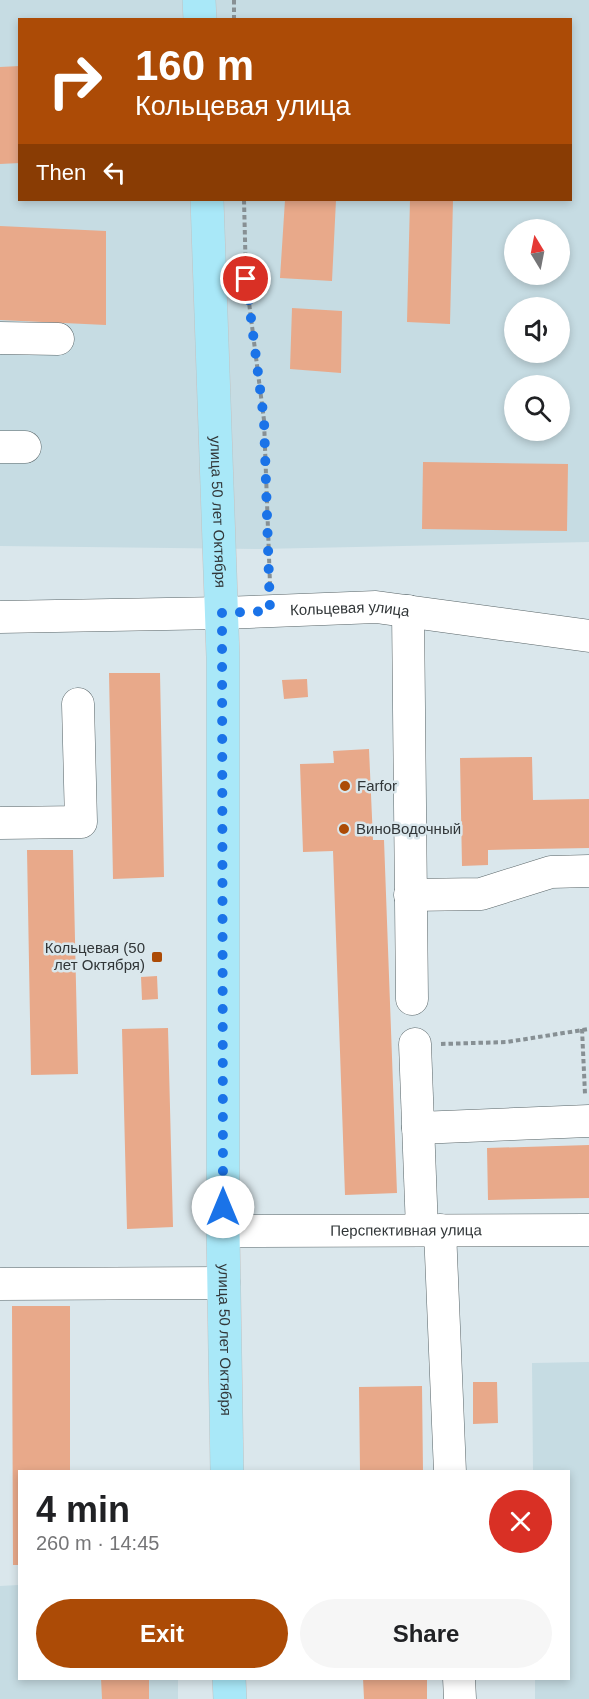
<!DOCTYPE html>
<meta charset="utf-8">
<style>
:root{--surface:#fff;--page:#f6f6f6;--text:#202124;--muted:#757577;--accent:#ac4b06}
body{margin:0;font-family:Helvetica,sans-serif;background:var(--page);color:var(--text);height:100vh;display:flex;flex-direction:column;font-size:22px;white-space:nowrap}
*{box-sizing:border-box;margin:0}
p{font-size:20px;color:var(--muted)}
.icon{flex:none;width:33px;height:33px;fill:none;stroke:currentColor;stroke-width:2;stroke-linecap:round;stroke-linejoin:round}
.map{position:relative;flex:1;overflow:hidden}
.side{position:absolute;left:18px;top:1470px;width:552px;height:210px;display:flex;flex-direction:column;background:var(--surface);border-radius:0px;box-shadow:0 3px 9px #0003}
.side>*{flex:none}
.top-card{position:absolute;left:18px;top:18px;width:554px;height:183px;border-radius:0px;box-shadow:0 3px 9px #0003;background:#ac4b06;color:#fff;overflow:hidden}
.needle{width:39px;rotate:350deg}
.buttons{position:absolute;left:504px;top:219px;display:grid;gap:12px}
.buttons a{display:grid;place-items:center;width:66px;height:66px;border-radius:50%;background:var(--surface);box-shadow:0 3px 9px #0003;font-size:30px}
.pin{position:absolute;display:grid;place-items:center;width:51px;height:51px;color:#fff;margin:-26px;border:3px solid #fff;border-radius:50%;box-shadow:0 2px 6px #0007}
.me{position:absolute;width:66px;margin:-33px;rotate:0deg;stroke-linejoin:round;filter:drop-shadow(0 0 4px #0008)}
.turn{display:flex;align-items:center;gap:21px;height:126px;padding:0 18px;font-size:27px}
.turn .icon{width:78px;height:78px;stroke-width:2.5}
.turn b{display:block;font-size:42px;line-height:51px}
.then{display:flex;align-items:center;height:57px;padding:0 18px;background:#0003;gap:12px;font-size:22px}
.round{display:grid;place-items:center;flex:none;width:63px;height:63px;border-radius:32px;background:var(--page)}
.summary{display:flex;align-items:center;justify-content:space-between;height:102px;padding:0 18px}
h1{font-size:36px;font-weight:600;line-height:45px}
.cta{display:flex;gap:12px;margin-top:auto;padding:12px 18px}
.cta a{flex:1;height:69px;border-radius:36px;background:var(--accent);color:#fff;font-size:24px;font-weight:600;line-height:69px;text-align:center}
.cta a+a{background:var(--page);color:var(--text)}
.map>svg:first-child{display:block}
.built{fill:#c6dce3;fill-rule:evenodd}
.building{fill:#e8a98a}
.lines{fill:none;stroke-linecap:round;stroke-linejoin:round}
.minor-casing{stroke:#586467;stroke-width:33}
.major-casing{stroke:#c1c3c3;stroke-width:34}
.path{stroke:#879094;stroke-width:4;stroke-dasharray:4.5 3;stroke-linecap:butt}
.minor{stroke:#fff;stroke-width:32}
.major{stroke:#a9e8f8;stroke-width:33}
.route{stroke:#1a73e8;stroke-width:10;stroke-dasharray:0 18}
.poi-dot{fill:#ac4b06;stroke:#dae7ec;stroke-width:2}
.labels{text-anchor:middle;stroke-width:5;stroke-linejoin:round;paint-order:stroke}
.street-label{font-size:15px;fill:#313638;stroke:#dae7ec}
.poi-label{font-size:15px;fill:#313638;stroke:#dae7ec;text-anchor:start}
</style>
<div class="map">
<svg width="589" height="1699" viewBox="0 0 589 1699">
<rect width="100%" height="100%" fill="#dae7ec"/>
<path class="built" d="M0,0H589V542L260,549L0,546ZM20,20H570V200H20ZM514,230H560V274H514ZM514,308H560V352H514ZM514,386H560V430H514Z
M589,1362V1699H535V1679L568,1678V1472L533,1471L532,1363Z
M19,1585L20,1678L178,1679V1699H0V1586Z"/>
<path class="building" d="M20,66V163L0,164V67Z
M285,200H336L332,281L280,278Z
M410,200H453L450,324L407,322Z
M0,226L106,231V325L0,320Z
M292,308L342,311L341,373L290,369Z
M423,462L568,464L567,531L422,529Z
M109,673H160L164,877L113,879Z
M307,679L308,697L284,699L282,680Z
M369,749L373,840H384L397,1193L345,1195L333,851L303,852L300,764L334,763L333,751Z
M532,757L533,800L589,799V848L488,850V865L462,866L460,758Z
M27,850H73L78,1074L31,1075Z
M157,976L158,999L142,1000L141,977Z
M168,1028L173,1227L127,1229L122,1029Z
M589,1145V1198L488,1200L487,1148Z
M12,1306H70V1472H20V1565H13Z
M473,1382H497L498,1423L473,1424Z
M422,1386L423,1472H360L359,1387Z
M101,1678H149V1699H102Z
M363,1678H427V1699H364Z"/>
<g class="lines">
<defs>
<g id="minor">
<path d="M0,338L58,339"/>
<path d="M0,447H25"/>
<path d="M408,611L412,999"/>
<path id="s1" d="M0,617L222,613L376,607L589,636"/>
<path d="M0,823L81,822L78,704"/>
<path d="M410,895L481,894L551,872L589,871"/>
<path d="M415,1044L422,1230"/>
<path d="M418,1128L589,1121"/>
<path d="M440,1230L450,1472"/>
<path id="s2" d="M223,1231L589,1230"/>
<path d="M0,1284L224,1283"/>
<path d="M459,1678L460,1699"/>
</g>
<g id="major">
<path d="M199,0L200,20"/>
<path id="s3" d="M207,200L223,657V1231L227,1472"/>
<path d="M229,1678L230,1699"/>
</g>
</defs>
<use href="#minor" class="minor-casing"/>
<use href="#major" class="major-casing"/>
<path class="path" d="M234,0V20
M244,200L246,279L264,420L270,584
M582,1029L585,1094
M441,1044L507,1042L589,1029"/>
<use href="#minor" class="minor"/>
<use href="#major" class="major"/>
</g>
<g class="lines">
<path class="route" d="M223,1207L222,613L270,611L264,420L246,279"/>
</g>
<g class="poi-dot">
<circle cx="345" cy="786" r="6"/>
<circle cx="344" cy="829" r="6"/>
<rect x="151" y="951" width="12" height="12" rx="3"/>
</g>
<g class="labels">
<g class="street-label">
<text dy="5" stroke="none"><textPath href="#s3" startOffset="312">улица 50 лет Октября</textPath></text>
<text dy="5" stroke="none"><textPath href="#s1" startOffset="350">Кольцевая улица</textPath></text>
<text dy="5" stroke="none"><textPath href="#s2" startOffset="183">Перспективная улица</textPath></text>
<text dy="5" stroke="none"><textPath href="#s3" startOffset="1140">улица 50 лет Октября</textPath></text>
</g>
<g class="poi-label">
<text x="357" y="791">Farfor</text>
<text x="356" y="834">ВиноВодочный</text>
<text x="145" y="953" text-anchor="end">Кольцевая (50<tspan x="145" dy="17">лет Октября)</tspan></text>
</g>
</g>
</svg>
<div class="buttons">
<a><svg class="needle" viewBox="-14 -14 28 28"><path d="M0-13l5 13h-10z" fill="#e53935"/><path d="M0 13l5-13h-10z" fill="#757577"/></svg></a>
<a><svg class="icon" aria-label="sound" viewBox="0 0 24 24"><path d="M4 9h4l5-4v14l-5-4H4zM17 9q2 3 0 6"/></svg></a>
<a><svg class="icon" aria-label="search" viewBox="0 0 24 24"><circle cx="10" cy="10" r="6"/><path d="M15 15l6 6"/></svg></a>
</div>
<div class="pin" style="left:246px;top:279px;background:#d93025"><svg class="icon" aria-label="arrive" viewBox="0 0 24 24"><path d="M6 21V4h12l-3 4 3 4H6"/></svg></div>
<svg class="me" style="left:223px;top:1207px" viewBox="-20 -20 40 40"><circle r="19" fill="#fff"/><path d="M0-13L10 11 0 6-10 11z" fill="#1a73e8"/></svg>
<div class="top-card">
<div class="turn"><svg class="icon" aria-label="right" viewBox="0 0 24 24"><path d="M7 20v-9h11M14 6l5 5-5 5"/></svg><div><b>160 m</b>Кольцевая улица</div></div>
<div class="then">Then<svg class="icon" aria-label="left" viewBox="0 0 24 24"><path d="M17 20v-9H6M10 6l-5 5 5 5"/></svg></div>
</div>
<section class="side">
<div class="summary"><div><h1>4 min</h1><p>260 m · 14:45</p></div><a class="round" style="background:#d93025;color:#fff"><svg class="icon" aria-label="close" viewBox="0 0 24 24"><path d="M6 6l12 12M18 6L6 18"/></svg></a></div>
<div class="cta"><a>Exit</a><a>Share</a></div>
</section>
</div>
